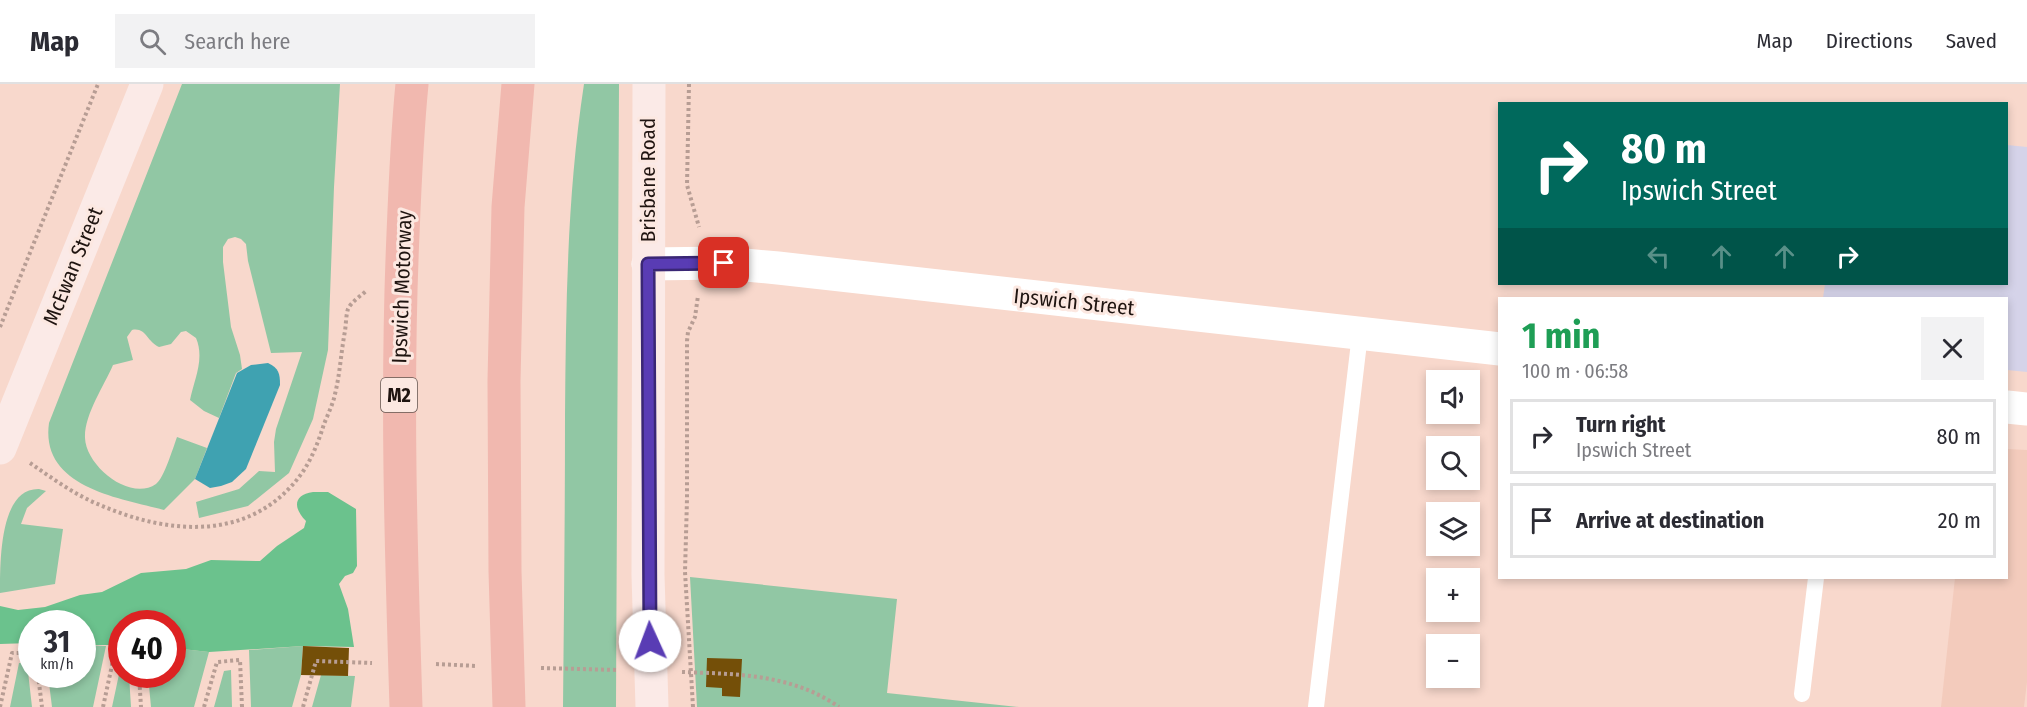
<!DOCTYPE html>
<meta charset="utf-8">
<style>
:root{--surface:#fff;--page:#f2f2f3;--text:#2b2b33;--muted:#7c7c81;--line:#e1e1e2}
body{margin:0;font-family:"Fira Sans Condensed",sans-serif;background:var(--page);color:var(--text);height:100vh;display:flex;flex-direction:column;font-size:22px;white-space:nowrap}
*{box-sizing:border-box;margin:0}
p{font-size:20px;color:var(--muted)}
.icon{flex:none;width:33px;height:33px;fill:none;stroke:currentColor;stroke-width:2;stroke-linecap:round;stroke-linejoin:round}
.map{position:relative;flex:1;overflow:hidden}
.details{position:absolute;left:1498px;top:213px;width:510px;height:282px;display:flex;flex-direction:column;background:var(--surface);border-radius:0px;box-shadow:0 3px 9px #0003}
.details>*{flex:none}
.top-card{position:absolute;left:1498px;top:18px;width:510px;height:183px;border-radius:0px;box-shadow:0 3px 9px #0003;background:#00695c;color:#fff;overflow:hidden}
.fabs{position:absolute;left:1426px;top:286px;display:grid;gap:12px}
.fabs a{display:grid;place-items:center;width:54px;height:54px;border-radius:0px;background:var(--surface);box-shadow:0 3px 9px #0003;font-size:30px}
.speed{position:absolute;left:18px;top:526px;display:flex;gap:12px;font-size:30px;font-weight:700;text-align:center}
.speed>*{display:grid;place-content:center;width:78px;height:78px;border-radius:50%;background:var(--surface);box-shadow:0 3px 9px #0003;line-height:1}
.speed small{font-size:15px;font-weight:400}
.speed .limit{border:9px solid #d22;background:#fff;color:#111}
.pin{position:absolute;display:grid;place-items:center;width:51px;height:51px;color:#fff;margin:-26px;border-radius:12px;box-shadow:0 3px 9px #0006}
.me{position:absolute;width:66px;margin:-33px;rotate:358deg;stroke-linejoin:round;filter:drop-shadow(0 0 4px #0008)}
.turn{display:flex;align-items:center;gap:21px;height:126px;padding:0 24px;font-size:27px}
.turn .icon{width:78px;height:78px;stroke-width:2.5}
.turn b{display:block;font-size:42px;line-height:51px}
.lanes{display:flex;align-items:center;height:57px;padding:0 24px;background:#0003;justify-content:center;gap:30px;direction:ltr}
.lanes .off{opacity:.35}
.round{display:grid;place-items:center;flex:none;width:63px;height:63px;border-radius:0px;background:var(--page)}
.summary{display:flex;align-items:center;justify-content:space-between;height:102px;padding:0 24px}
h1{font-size:36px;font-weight:700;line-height:45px;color:#1e9e55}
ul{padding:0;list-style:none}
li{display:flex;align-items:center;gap:18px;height:75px;margin:0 12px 9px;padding:0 12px;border:3px solid var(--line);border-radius:0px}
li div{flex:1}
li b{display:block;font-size:22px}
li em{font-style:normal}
header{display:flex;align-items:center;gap:36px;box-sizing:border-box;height:84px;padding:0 30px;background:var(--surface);border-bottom:2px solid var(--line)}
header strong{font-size:28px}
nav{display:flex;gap:33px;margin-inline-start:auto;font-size:21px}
.search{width:420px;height:54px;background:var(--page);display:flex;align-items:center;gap:15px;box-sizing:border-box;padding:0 21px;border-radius:0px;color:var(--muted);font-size:22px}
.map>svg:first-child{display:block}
.commercial{fill:#d5d3e9}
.built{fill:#f3cbbc}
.green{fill:#91c7a4}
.forest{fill:#6bc28d}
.water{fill:#3fa2b1}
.building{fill:#744f08}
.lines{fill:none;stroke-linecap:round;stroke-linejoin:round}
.path{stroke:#b79d94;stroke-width:4;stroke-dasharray:3 3;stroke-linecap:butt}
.lane{stroke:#fff;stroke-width:16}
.street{stroke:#fff;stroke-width:33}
.secondary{stroke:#fbeae7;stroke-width:33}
.highway{stroke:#f1b8af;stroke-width:33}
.route-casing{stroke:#3a2775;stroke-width:15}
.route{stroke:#593cb4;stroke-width:10}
.labels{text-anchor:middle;stroke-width:6;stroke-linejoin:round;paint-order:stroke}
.shield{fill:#fce8e1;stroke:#61544f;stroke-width:1.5}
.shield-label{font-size:20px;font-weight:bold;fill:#1f1410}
.street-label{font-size:21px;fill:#1f1410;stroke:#fce8e1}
</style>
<header>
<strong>Map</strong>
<div class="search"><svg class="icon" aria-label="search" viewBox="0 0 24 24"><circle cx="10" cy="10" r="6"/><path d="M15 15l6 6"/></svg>Search here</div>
<nav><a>Map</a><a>Directions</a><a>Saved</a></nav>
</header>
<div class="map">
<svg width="2027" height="623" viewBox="0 0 2027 623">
<rect width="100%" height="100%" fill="#f8d8cc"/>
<path class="commercial" d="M2007,61L2027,63V288L2007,286V214H1823L1825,200H2007Z"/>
<path class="built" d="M2007,365L2027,366V598L2024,623H1941L1955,494H2007Z"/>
<path class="green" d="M182,0H340L334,103L328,266L313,335L289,389L248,422L199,434L196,418L239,405L259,387L275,388L274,358L276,345L302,268L271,269L248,177L246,160L241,155L235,153L228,155L223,163V178L231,243L240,271L242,285L236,289L219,334L204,327L190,316C194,296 205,275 196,254L186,247L181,248L171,260L159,263C147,258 146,243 132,246L127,253L133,276L113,281C104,302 84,331 85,354C86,382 130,418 156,400C164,394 173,364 177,353L207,364L195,395L164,426C118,414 40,403 49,339Z
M584,0H619L616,623H563C564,526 565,429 565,332C566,219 567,112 584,0Z
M39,405L46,407L27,424L21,440L63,445L55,500L0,509C0,475 0,404 39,405Z
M690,493L897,515L887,609L1019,623H697Z
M83,561L106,562L93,623H52L48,591H82Z
M303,562L301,591L292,623H251L249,566Z
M173,564L209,568L194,623H151L148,591H172Z
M19,579H27L32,623H10Z
M121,581L122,591H129L131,623H112Z
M231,586L232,623H214L224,587Z
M321,591L355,592L351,623H312Z"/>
<path class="forest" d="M313,408H328L356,425L357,482L353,489L345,492L339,500L348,525L354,563L303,562L209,568L173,564L172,540H122L121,561H83L82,540H32L31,559L0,560V522L18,526L45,523L80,511L102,508L141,489L186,485L211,476L260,477L277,462L304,444L306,437C293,424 293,411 313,408Z"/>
<path class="water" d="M268,279C279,284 280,290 280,301L246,385L232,398L221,402L210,404L195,395L237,289L251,281Z"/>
<path class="building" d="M303,562L349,564L348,592L301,591Z
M707,574L742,575L740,613L722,612V604L706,603Z"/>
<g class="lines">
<path class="path" d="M689,0L687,101L699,143
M0,243L98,0
M30,379C52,394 75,411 100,421C171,452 255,458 304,386C313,372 319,356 324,340C328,330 333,320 335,310C340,290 341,268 345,247C346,240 346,231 348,225C351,218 362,211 367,206
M436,580L477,582
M541,584L618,586
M682,588C737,590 792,590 839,623
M38,591L42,623
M139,591L141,623
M0,623L12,569H32
M103,623L114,572L122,571
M204,623L217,578L240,576L242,623
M303,623L316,577L372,579
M693,623L685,488L687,415V257L688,248L695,233L698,212"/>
<path class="lane" d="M1802,610L1816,494
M1316,623L1360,250"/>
<path class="street" d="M648,180L724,179L778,184L1500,265
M2007,323L2027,325"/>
<path class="secondary" d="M649,0L648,491L652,623
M0,364L147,0"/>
<path class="highway" d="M406,623C401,465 396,308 403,150C405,100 407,50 412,0
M509,623L505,487L504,297L508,123L518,0"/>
</g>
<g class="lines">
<defs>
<path id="route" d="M650,557L648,180L724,179"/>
</defs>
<use href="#route" class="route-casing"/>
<use href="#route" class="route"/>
</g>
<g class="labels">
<rect class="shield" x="381" y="294" width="36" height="34" rx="4.5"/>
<g class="shield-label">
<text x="399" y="318">M2</text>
</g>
<g class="street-label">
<text transform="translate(648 96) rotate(-90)" y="7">Brisbane Road</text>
<text transform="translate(73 182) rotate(-68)" y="7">McEwan Street</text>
<text transform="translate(402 203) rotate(-88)" y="7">Ipswich Motorway</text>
<text transform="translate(1074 218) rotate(6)" y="7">Ipswich Street</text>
</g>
</g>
</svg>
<div class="fabs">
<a><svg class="icon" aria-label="sound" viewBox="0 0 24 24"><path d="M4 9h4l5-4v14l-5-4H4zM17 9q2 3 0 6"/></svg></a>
<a><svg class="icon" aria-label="search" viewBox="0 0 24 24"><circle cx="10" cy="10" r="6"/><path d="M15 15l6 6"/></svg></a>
<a><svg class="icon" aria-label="layers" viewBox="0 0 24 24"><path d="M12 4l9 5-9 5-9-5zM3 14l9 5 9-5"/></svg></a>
<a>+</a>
<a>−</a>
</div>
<div class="speed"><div>31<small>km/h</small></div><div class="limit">40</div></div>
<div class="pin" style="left:724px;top:179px;background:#d93025"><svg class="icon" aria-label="arrive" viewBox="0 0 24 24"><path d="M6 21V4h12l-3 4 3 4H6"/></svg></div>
<svg class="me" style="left:650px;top:557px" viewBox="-20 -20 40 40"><circle r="19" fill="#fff"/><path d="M0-13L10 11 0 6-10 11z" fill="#593cb4"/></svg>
<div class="top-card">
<div class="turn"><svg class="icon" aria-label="right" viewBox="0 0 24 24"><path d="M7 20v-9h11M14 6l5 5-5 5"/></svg><div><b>80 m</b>Ipswich Street</div></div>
<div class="lanes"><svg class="icon off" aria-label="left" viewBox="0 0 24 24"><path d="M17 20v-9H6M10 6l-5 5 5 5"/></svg><svg class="icon off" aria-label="ahead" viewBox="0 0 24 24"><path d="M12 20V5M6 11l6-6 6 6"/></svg><svg class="icon off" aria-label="ahead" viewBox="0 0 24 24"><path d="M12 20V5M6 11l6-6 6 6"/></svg><svg class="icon" aria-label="right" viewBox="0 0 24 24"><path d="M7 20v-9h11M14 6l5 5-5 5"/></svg></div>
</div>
<section class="details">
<div class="summary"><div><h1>1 min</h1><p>100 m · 06:58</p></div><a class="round"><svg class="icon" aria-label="close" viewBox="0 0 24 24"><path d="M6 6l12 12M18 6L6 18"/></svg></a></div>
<ul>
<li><svg class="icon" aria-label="right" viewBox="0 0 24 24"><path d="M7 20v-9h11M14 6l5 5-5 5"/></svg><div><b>Turn right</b><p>Ipswich Street</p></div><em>80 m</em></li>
<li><svg class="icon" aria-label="arrive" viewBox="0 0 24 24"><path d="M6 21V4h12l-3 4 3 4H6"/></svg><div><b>Arrive at destination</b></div><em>20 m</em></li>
</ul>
</section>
</div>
